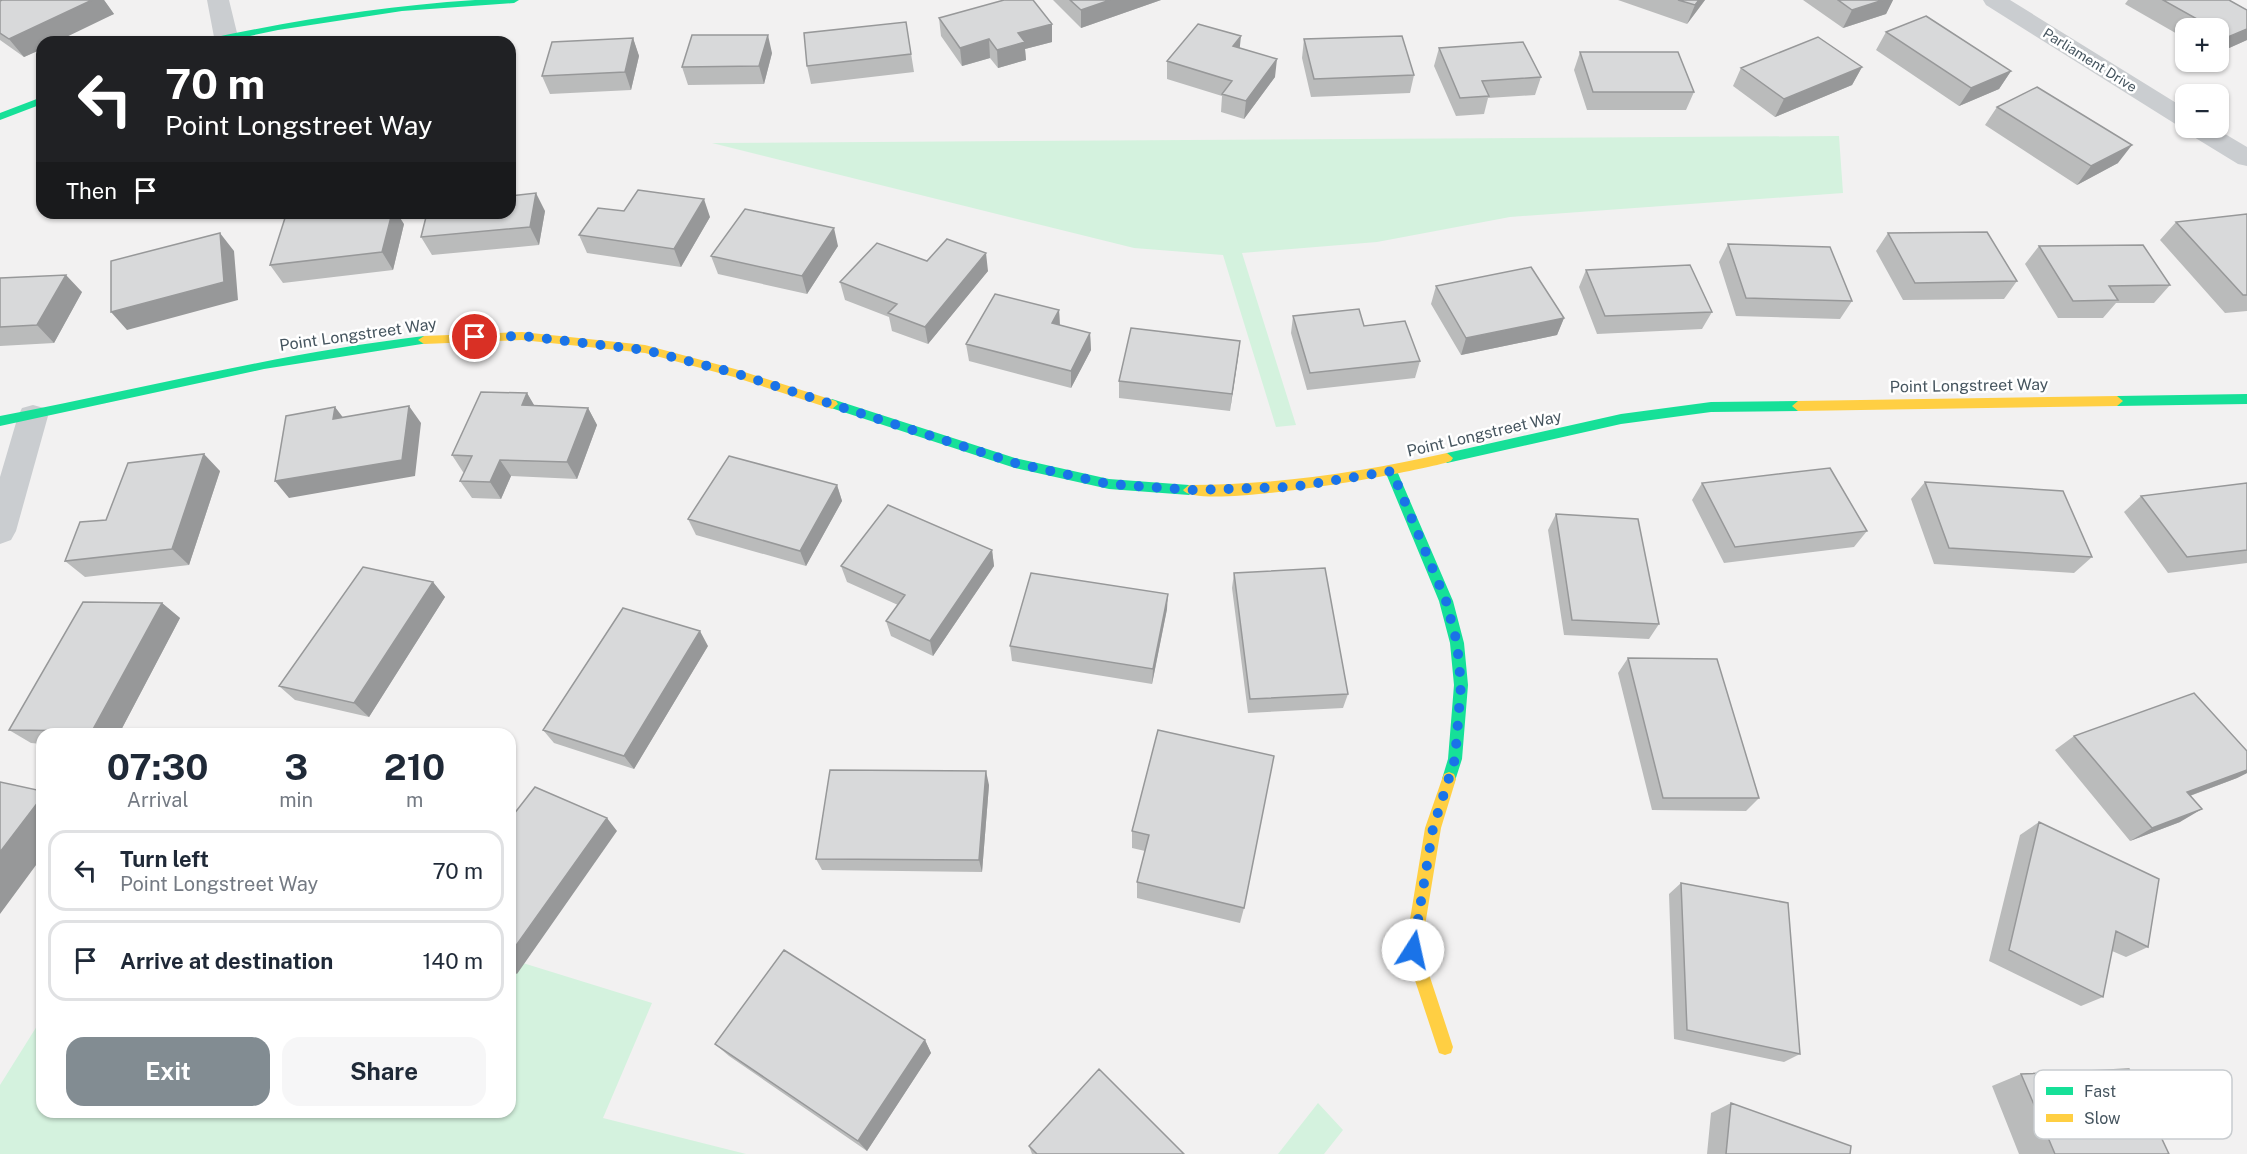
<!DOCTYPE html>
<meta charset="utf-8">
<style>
:root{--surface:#fff;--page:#f6f6f7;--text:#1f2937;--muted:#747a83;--line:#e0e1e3;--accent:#828c92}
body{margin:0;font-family:"Public Sans",sans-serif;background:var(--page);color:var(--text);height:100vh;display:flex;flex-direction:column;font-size:22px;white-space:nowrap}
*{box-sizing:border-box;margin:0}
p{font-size:20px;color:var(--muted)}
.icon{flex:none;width:33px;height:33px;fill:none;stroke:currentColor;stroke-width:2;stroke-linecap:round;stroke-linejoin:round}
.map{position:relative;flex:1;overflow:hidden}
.details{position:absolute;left:36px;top:728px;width:480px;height:390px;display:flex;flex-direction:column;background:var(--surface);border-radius:18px;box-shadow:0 2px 4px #0004}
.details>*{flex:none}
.guide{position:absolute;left:36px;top:36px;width:480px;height:183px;border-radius:18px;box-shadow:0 2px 4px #0004;background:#202124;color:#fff;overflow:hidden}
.buttons{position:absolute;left:2175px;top:18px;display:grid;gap:12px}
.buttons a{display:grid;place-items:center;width:54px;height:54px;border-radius:12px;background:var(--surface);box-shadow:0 2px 4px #0004;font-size:30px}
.pin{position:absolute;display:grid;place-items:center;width:51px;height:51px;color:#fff;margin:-26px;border:3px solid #fff;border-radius:50%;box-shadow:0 2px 6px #0007}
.me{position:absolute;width:66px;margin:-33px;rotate:10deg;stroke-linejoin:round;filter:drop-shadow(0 0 4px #0008)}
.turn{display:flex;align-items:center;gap:21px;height:126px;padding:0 30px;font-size:27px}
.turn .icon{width:78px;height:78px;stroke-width:2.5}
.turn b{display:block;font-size:42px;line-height:51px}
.then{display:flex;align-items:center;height:57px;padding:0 30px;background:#0003;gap:12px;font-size:22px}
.eta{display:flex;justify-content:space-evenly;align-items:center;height:102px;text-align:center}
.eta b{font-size:36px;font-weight:700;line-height:42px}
.cta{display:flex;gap:12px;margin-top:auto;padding:12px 30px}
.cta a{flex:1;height:69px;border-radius:18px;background:var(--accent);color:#fff;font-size:24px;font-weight:700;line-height:69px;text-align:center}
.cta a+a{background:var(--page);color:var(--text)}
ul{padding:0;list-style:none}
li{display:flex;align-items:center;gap:18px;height:81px;margin:0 12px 9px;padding:0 18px;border:3px solid var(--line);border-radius:18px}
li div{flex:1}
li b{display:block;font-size:22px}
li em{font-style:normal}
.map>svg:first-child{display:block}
.green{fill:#d4f2de}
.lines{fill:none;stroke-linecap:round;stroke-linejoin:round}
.street{fill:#cacdd0;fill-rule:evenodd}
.fast{fill:#16e098;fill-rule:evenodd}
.slow{fill:#ffcf43;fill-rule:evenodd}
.wall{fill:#babbbb}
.shaded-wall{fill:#979899}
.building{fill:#d8d9da;stroke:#979899;stroke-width:1.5}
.route{stroke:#1a73e8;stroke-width:10;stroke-dasharray:0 18}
.labels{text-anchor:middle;stroke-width:5;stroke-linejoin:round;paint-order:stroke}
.far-street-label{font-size:14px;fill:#46555f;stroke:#fff}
.street-label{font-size:16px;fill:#46555f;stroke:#fff}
.key{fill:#fff;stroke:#c8cccf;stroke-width:1.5}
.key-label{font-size:16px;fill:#46555f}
</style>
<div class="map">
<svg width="2247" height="1154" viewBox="0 0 2247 1154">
<rect width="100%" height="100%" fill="#f2f1f1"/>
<path class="green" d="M1839,136L1843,193L1510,217L1377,242L1242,253L1296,425L1276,427L1223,255L1134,248L712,143Z
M510,959L652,1003L603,1118L746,1154H0V1085L42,1018V1112H510Z
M1318,1103L1343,1130L1324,1154H1278Z"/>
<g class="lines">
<path class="street" d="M207,0H229L238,37L234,42H218L214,37Z
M1983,0H2010L2186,109V128H2215L2247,147V166L2238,164L2189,134L2186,128L2177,125L1986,5Z
M33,405L44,408L48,416L16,531L11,540L0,544V477L18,416L22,408Z"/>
<path class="fast" d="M475,0H519L514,3L402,11L278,30L221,42H202L207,39C296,20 384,6 475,0Z
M42,97V104L0,120V113Z
M424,336L430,340L428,343L264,369L0,426V416C141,389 281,353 424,336Z
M2247,394V404L2117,406L2111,401L2117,396Z
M832,399L1015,458L1109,479L1189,485L1195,490L1189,495L1109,489L1015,468L828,407L826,404Z
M1798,401L1804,406L1798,411L1711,412L1621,424L1447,463L1441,458L1447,453L1621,414L1711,402Z
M1391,466L1397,471L1453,601L1464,643L1468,685L1462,759L1454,784L1449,786L1444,784L1442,779L1448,759L1454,685L1450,643L1439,601L1385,471Z"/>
<path class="slow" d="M522,332L645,345L735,369L836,401L838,404L832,409L734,377L645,353L522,340L424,344L418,340L424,336Z
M2117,396L2123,401L2117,406L1798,411L1792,406L1798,401Z
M1447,453L1453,458L1451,461C1420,472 1197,512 1183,490L1189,485C1277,485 1362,472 1447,453Z
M1449,772L1454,774L1456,779L1441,828L1421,950L1453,1047L1451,1053L1445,1055L1439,1053L1437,1047L1405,950L1425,828L1442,779L1444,774Z"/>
</g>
<path class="wall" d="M2,0H104L114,14L42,42V49L24,57L0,40V1Z
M1053,0H1161L1081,28Z
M1618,0H1705L1687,24Z
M1803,0H1893L1886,14L1843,28Z
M2128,0H2229L2247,10V40L2218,53V28H2186V39L2125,4Z
M939,18L1052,42L1025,49L1026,60L998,68L990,58L962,66L941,36Z
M906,22L914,72L811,84L807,66Z
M1886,32L2011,71L1999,89L1959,106L1876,50Z
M633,38L639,56L631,90L550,94L542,76Z
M1304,39L1414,75L1410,93L1311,97L1302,58Z
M1240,48L1275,77L1244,119L1221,112L1222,96L1167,79V61Z
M1439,48L1541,77L1535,95L1488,98L1484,114L1456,116L1434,66Z
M1580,52L1694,92L1686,110H1587L1574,70Z
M772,53L764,84L688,85L682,67Z
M1862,67L1852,85L1775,117L1733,86L1741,68Z
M1997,107L2118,163L2077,185L1985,125Z
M510,176L513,183L511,195L545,211L539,245L432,255L421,237L510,213Z
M624,211L710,217L681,267L587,253L579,235Z
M2247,214V311L2225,313L2160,240L2176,222Z
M404,224L393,270L283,283L270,265Z
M1888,233L2017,281L2004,299L1903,300L1876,251Z
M1728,244L1852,301L1840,319L1736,316L1719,262Z
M838,246L807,294L718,274L711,256Z
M2039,246L2170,285L2154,303H2116L2103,318H2058L2025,264Z
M927,261L988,271L928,344L892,331L889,317L845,300L840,282Z
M1586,270L1712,312L1702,329L1597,334L1579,287Z
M0,278L82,292L54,343L0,346Z
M1436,286L1564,318L1557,335L1461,355L1431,304Z
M1059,310L1060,325L1090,333L1091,350L1071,388L969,361L966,344Z
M1293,316L1364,326L1420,361L1415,378L1307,390L1291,333Z
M1240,341L1230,411L1119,398V381Z
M527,393L534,406L588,408L597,425L577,479L511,476L501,499L472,498L460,481L464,472H463L452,455Z
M220,471L189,565L85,577L65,561L106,520Z
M1925,482L2092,557L2074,573L1934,564L1911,499Z
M1702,483L1867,531L1854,547L1724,563L1692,500Z
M2247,483V563L2168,573L2124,512L2141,496Z
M837,485L842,501L806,566L696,535L688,519Z
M1556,514L1659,624L1649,639L1564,635L1548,530Z
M992,550L994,566L933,656L891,636L886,621L898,605L847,582L841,566Z
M1234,573L1348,694L1343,708L1248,713L1232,588Z
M433,582L445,597L369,717L295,700L279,686Z
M162,603L180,618L119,734H42V744L31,743L9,730Z
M1167,609L1152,684L1012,661L1010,646Z
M708,646L634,769L554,743L543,730Z
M1628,658L1759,798L1746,811L1652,810L1618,673Z
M1158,730L1244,908L1240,923L1137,898V882L1145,851L1132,848V831Z
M2074,736L2247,751V773L2237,778L2190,796L2180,822L2130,841L2055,750Z
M989,785L982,872L822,870L816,859Z
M2039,822L2148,947L2126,957L2112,951L2103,997L2081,1006L1989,961L2020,835Z
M1681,883L1800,1054L1784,1062L1674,1039L1669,894Z
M925,1040L931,1053L867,1151L729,1056L715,1044Z
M2021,1074L2169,1154H2019L1992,1086Z
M1731,1103L1850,1154H1707L1711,1113Z
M1029,1146L1184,1154H1032Z"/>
<path class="shaded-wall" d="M92,0H104L114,14L56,42H42V49L24,57L9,39Z
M1110,0H1161L1081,28V10Z
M1699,0H1705L1687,24L1695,5Z
M1883,0H1893L1886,14L1843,28L1852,10Z
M1052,24V42L1025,49L1026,60L998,68L997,50L1018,33Z
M2247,29V40L2218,53V49L2228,37Z
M768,35L772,53L764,84L759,66Z
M1241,36L1239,55L1233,46Z
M633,38L639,56L631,90L625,72Z
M989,39L990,58L962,66L960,48Z
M1277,59L1275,77L1244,119L1246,101Z
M1862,67L1852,85L1775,117L1784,99Z
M2011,71L1999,89L1959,106L1971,88Z
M2132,145L2118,163L2077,185L2091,166Z
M510,176L513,183L510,201Z
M536,193L545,211L539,245L530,227Z
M704,199L710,217L681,267L674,249Z
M392,213H397L404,224L393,270L382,252Z
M834,228L838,246L807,294L802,276Z
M220,233L234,251L238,300L127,330L111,312Z
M986,253L988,271L928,344L925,327Z
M66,275L82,292L54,343L37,325Z
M1059,310L1060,328L1052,323Z
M1564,318L1557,335L1461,355L1466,338Z
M1090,333L1091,350L1071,388V371Z
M1240,341L1238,358L1230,411L1232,394Z
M527,393L537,410L522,405Z
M409,406L421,423L415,476L289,498L275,481Z
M335,407L348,424L333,419Z
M588,408L597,425L577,479L567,462Z
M204,454L220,471L189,565L172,549Z
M500,460L511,476L501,499L490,482Z
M837,485L842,501L806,566L800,551Z
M992,550L994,566L933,656L930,641Z
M433,582L445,597L369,717L354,703Z
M1168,594L1167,609L1152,684L1153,669Z
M162,603L180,618L119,734H96L92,731Z
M700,631L708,646L634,769L624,756Z
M2247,770V773L2237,778L2165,805L2187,792Z
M986,771L989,785L982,872L979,860Z
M42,797V857L0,914V852Z
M2202,809L2180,822L2130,841L2152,828Z
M607,818L617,831L517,974L510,969V954Z
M925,1040L931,1053L867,1151L858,1141Z"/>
<path class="building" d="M2,0H92L9,39L0,33V1Z
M1004,0H1033L1052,24L1018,33L1025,42L997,50L989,39L960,48L939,18Z
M1070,0H1110L1081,10Z
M1678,0H1699L1695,5Z
M1838,0H1883L1852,10Z
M2163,0H2229L2247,10V29L2228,37L2218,31V28H2213Z
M1926,16L2011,71L1971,88L1886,32Z
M906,22L911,54L807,66L804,33Z
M1198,24L1241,36L1233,46L1277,59L1246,101L1222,94L1232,81L1167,61Z
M692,35H768L759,66L682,67Z
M1402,36L1414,75L1314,79L1304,39Z
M1818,37L1862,67L1784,99L1741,68Z
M633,38L625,72L542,76L552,42Z
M1523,42L1541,77L1482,81L1489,96L1460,98L1439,48Z
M1580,52H1678L1694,92H1593Z
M2037,87L2132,145L2091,166L1997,107Z
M638,190L704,199L674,249L579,235L598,208L624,211Z
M536,193L530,227L421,237L427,213H510V196Z
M745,209L834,228L802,276L711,256Z
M333,213H392L382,252L270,265L285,218Z
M2247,214V295H2243L2176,222Z
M1987,232L2017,281L1915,283L1888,233Z
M220,233L224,282L111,312V261Z
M947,239L986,253L925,327L888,313L897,304L840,282L877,243L927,261Z
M1728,244L1830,247L1852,301L1746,298Z
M2143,245L2170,285L2109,286L2118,300L2073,301L2039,246Z
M1690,265L1712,312L1605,316L1586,270Z
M1531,267L1564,318L1466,338L1436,286Z
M66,275L37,325L0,327V278Z
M995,294L1059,310L1052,323L1090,333L1071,371L966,344Z
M1359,309L1364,326L1405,321L1420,361L1310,373L1293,316Z
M1131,328L1240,341L1232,394L1119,381Z
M481,392L527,393L522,405L588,408L567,462L500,460L490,482L460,481L472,456L452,455Z
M409,406L402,460L275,481L286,416L335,407L333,419Z
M204,454L172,549L65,561L80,522L106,520L128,463Z
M729,456L837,485L800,551L688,519Z
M1830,468L1867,531L1735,547L1702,483Z
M1925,482L2063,491L2092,557L1949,548Z
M2247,483V550L2187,557L2141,496Z
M888,505L992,550L930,641L886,621L905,595L841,566Z
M1556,514L1638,519L1659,624L1572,620Z
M363,567L433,582L354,703L279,686Z
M1325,568L1348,694L1250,699L1234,573Z
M1031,573L1168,594L1153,669L1010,646Z
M83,602L162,603L92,731L9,730Z
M623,608L700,631L624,756L543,730Z
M1628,658L1717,659L1759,798H1663Z
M2194,693L2247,751V770L2187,792L2202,809L2152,828L2074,736Z
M1158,730L1274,756L1244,908L1137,882L1149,835L1132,831Z
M830,770L986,771L979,860L816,859Z
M0,782L42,791V797L0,852Z
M535,787L607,818L510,954V819Z
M2039,822L2159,879L2148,947L2116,931L2103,997L2009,950Z
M1681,883L1788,903L1800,1054L1687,1030Z
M784,950L925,1040L858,1141L715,1044Z
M1099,1069L1184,1154H1037L1029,1146Z
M2129,1069L2169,1154H2055L2021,1074Z
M1731,1103L1851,1146L1850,1154H1726Z"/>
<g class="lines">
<path class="route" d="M475,337L522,336L645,350L735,373L1015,463L1109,484L1191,490L1293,487L1392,471L1446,601L1457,643L1461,685L1455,759L1433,828L1413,950"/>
</g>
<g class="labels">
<g class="far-street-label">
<text transform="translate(2090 60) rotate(32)" y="5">Parliament Drive</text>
</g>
<g class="street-label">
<text transform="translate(358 334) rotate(-8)" y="6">Point Longstreet Way</text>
<text transform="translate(1969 385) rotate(-1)" y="6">Point Longstreet Way</text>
<text transform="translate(1484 433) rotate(-13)" y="6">Point Longstreet Way</text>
</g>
</g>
<rect x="2034" y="1070" width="198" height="69" rx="9" class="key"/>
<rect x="2046" y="1087" width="27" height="8" fill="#16e098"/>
<rect x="2046" y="1114" width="27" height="8" fill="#ffcf43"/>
<g class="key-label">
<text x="2084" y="1097">Fast</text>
<text x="2084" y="1124">Slow</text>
</g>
</svg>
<div class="buttons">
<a>+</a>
<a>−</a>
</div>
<div class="pin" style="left:475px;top:337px;background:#d93025"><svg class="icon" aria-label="arrive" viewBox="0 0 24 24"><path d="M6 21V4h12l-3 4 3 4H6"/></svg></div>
<svg class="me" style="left:1413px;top:950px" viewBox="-20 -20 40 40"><circle r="19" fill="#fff"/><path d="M0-13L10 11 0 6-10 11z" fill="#1a73e8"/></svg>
<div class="guide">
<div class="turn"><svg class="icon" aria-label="left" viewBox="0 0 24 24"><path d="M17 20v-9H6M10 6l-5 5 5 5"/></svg><div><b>70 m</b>Point Longstreet Way</div></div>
<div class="then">Then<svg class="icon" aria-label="arrive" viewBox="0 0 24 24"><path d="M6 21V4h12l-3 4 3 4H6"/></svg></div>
</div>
<section class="details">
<div class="eta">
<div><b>07:30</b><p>Arrival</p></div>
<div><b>3</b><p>min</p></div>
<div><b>210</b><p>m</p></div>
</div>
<ul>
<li><svg class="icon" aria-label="left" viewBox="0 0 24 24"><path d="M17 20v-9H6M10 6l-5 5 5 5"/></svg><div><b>Turn left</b><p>Point Longstreet Way</p></div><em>70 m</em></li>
<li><svg class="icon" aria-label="arrive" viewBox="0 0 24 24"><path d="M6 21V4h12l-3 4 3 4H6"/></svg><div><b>Arrive at destination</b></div><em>140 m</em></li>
</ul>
<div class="cta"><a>Exit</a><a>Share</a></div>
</section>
</div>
